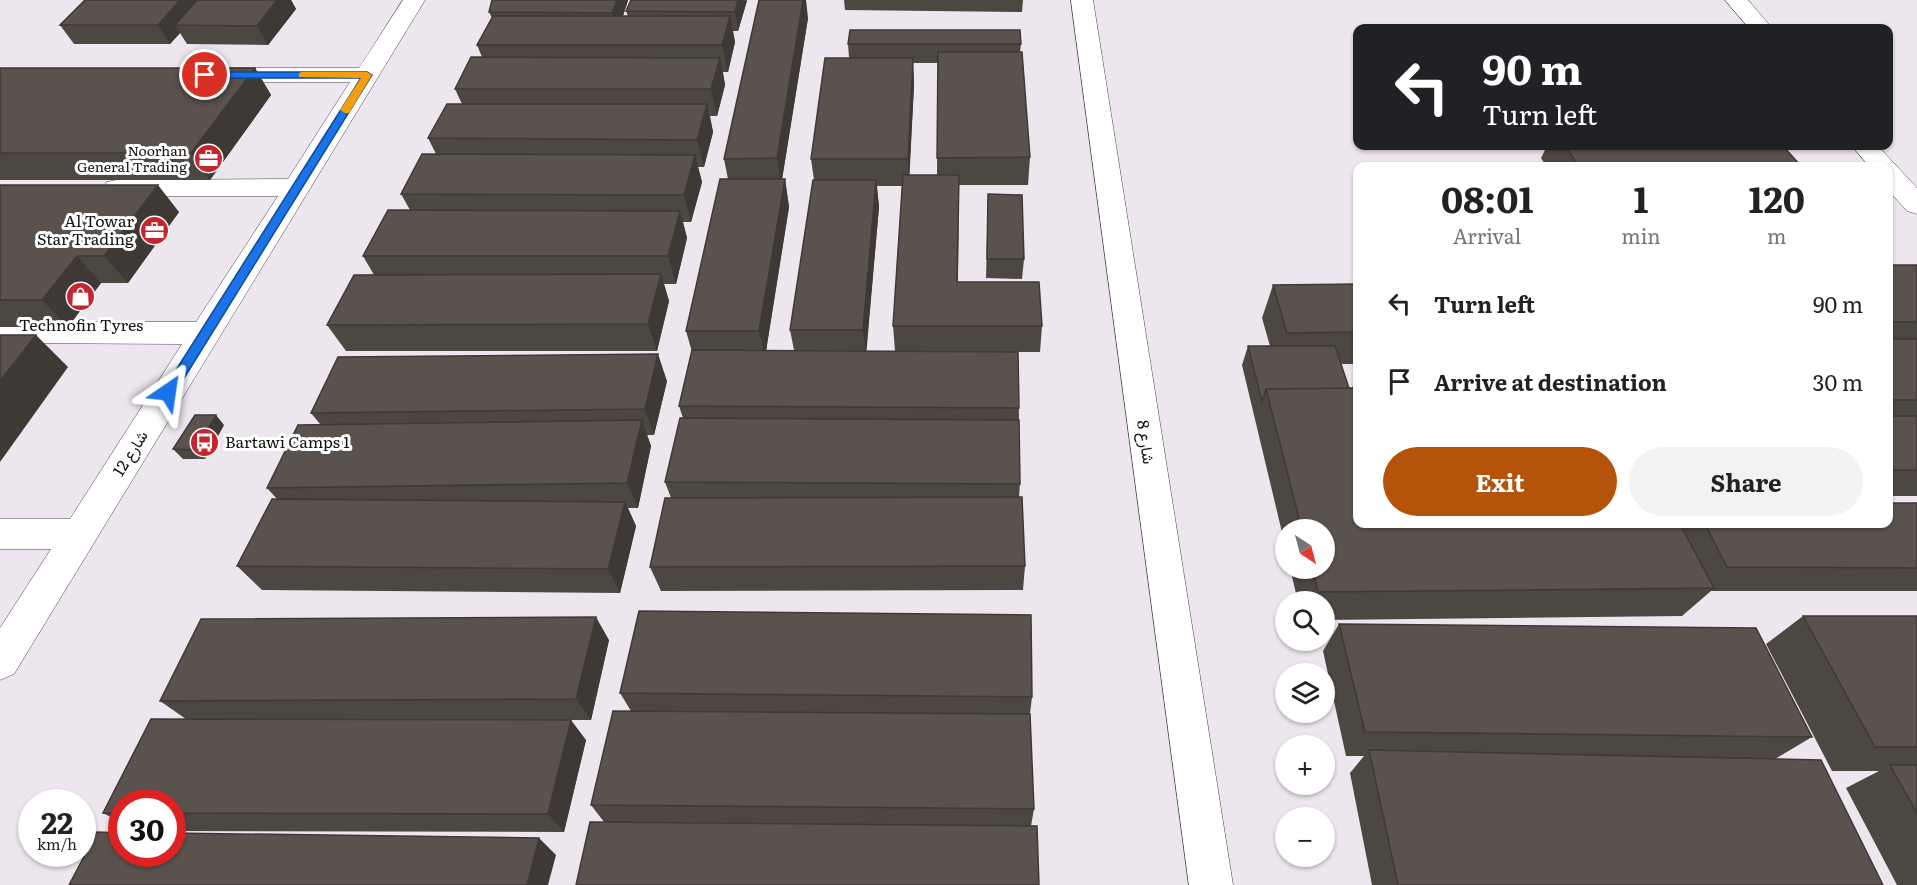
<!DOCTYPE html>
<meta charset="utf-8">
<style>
:root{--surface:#fff;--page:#f2f2f2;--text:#222;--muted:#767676;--accent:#b45309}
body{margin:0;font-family:Literata,Vazirmatn,serif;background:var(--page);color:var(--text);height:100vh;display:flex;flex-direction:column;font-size:22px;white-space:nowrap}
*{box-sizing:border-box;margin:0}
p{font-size:20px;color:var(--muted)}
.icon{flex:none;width:33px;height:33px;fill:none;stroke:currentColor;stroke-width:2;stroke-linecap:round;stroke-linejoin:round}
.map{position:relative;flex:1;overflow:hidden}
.drawer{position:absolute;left:1353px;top:162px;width:540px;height:366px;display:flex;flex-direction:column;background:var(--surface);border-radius:12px;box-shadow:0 2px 4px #0004}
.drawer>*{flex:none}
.guide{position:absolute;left:1353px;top:24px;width:540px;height:126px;border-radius:12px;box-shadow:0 2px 4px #0004;background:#202124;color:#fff;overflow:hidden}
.needle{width:39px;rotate:144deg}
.fabs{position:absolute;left:1275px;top:519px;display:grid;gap:12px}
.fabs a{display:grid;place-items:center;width:60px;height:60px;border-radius:50%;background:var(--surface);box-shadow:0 2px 4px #0004;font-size:30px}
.speed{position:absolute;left:18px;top:789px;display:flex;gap:12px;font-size:30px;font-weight:700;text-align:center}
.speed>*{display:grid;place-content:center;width:78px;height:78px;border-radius:50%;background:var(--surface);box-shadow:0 2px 4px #0004;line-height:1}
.speed small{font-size:15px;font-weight:400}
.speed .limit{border:9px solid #d22;background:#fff;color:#111}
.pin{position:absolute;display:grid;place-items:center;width:51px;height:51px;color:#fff;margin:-26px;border:3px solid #fff;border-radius:50%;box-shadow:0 2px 6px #0007}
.me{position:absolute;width:66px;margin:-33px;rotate:32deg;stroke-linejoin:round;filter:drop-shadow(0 0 4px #0008)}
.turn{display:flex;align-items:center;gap:21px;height:126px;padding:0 30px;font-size:27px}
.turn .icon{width:78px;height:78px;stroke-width:2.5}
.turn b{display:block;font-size:42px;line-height:51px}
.eta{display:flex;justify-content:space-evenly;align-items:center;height:102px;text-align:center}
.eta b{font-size:36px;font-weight:700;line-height:42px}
.action{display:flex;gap:12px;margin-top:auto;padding:12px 30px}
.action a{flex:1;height:69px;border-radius:36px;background:var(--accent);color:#fff;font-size:24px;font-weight:700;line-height:69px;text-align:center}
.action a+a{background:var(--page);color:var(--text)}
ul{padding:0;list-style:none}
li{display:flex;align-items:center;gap:18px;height:78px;padding:0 30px}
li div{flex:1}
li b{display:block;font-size:22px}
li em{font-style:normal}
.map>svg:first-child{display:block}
.industrial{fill:#eee6ef;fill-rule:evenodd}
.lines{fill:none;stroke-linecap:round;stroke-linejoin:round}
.minor-casing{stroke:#444;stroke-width:1}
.minor{fill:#fff;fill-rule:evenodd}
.wall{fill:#4d4742;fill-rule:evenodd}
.shaded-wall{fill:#3f3936}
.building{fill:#5a524d;stroke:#3f3936;stroke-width:1.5}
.route{fill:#1a73e8;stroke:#114b97;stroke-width:1.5}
.slow{fill:#f59e0b}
.labels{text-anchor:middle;stroke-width:6;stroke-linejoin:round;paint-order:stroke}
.far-poi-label{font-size:14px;fill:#111;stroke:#fff;text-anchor:end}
.poi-label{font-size:16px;fill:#111;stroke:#fff;text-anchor:end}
.street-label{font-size:16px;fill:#111;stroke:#fff}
</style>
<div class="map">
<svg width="1917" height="885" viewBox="0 0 1917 885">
<rect width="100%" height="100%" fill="#fffdf5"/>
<path class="industrial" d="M0,0H1917V885H0ZM1358,28H1888V146H1358ZM1358,166H1888V524H1358ZM1286,530H1324V568H1286ZM1286,602H1324V640H1286ZM1286,674H1324V712H1286ZM1286,746H1324V784H1286ZM32,802H82V854H32ZM122,802H172V854H122ZM1286,818H1324V856H1286Z"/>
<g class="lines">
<defs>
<path id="minor" d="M403,0H425L14,674L0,680V628L51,549H0V519H70L182,344L0,343V321L196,322L278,196H116L107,194L103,188L107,182L116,180L288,179L350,82H216L208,80L204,75L208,70L216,68H359Z
M1071,0H1093L1233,885H1189Z
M1725,0H1748L1772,28H1749Z
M1852,146H1878L1917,188V214L1907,211L1888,190V166H1869Z"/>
</defs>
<use href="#minor" class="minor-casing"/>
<use href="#minor" class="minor"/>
</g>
<path class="wall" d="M85,0H291L296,9L268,45L187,44L180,33L170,44H74L60,25Z
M492,0H628L623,16H628L626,11L631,0H747L738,31H733L735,42L728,72H723L725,85L717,116H710L713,132L704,167H698L702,182L691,222H683L687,238L676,284H664L669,301L657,351H346L327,325L374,275L363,256L410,210L401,194L436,154L428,138L462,104L455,89L482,57L477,45L492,18L489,12Z
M844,0H1023L1022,12L845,10Z
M808,18L782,179H785L789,207L766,350H794L790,330L814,180L811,159L849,58L848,44H1021L1020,52L1030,157L1028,185H959L958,282L1042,326L1040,352H1018L1020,484L1019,497L1025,566L1023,590L661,591L650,567L671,498L665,482L683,418L679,406L692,352L686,331L728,179L724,159ZM913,63H938L937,175H909L914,85ZM877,186H902L893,326L895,351H866L879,207Z
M0,68H255L271,95L210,180H0Z
M1547,146H1783L1801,166H1546L1541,158Z
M0,185L179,212L128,283H101L68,327H0Z
M988,194L1024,259L1022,279L986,278Z
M1888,265H1917V496H1888Z
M1358,284V364H1341L1349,388H1352L1358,377V524H1888L1917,503V591H1711L1682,616L1324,620V602H1298L1290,568H1324V530H1286V549L1242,365L1248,346H1270L1262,318L1273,285Z
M667,381L654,435H647L651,446L638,508H628L636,526L620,593L262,590L237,566L277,499L267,488L320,424L311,413Z
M224,425L205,459H183L173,449Z
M1803,616H1917V885H1897L1846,788L1879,771H1832L1766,644Z
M1339,624L1812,737L1775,759L1883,885H1372L1350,773L1364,756H1346L1323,651Z
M609,640L591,720H537L586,740L564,832L172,831V802H122V823L103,813L186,719L160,701Z
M620,693L1032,697L1030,714L1034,809L1031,826L604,822L591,805L631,711Z"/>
<path class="shaded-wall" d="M180,0H201L175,25L180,33L170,44L158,25Z
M277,0H291L296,9L268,45L257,26Z
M617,0H628V1L617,32L612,13Z
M738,0L747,1L738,31L735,12Z
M803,0H806L808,18L781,186L777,158Z
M730,16L735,42L728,72L722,45Z
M720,58L725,85L717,116L711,89Z
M913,58L914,85L909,186L908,159Z
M255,68L271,95L210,180L191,153Z
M707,104L713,132L704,167L697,140Z
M695,155L702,182L691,222L684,195Z
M785,179L789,207L765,358L759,331Z
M876,180L879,207L866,357L863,330Z
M158,185L179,212L128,283L104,256Z
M680,211L687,238L676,284L668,256Z
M77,256L101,283L68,327L42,300Z
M661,274L669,301L657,351L648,324Z
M36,335L68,367L0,462V381Z
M658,354L667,381L654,435L645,409Z
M216,415L224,425L205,459L196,450Z
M642,420L651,446L638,508L627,483Z
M625,502L636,526L620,593L608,569Z
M596,617L609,640L591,720L576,699Z
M571,720L586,740L564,832L548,814Z
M539,838L556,855L548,885H527Z"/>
<path class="building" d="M85,0H180L158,25H60Z
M197,0H277L257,26L175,25Z
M492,0H617L612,13L489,12Z
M631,0H738L735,12L626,11Z
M759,0H803L777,158L724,159Z
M493,16H730L722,45H477Z
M850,30H1020L1021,44H848Z
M938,52H1022L1030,157L937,158Z
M471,57L720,58L711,89H455Z
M825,58H913L908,159H811Z
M0,68H255L191,153H0Z
M447,104H707L697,140L428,138Z
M1565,146H1783L1801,166H1579Z
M422,154L695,155L684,195L401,194Z
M903,175H959L957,282H1039L1042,326H893Z
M720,179H785L759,331H686Z
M813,180H876L863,330H790Z
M0,185H158L104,256H77L42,300H0Z
M988,194L1022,195L1024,259H987Z
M388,210L680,211L668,256H363Z
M1888,265H1917V322H1888Z
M661,274L648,324L327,325L354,275Z
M1358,284V332L1287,333L1273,285Z
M0,335H36L0,381Z
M1888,339H1917V400H1888Z
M1248,346H1335L1349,388L1266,389L1262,402Z
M692,350L1018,352L1019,408L679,406Z
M658,354L645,409L311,413L338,357Z
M1358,388V524H1680L1714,588L1318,592L1312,568H1324V530H1302L1266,389Z
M195,415H216L196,450L173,449Z
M1888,416H1917V470H1888Z
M680,418L1019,420L1020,484L665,482Z
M642,420L627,483L267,488L298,425Z
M1022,497L1025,566L650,567L665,498Z
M272,499L625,502L608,569L237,566Z
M1888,503H1917V568L1727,567L1705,524H1888Z
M639,611L1031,615L1032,697L620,693Z
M1803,616H1917V747H1875Z
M596,617L576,699L160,701L201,619Z
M1339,624L1756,628L1812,737L1365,732Z
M613,711L1030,714L1034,809L591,805Z
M151,719L571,720L548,814L172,813V802H122V813H103Z
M1369,750L1821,760L1883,885H1398Z
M1890,765H1917V813Z
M590,822L1037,826L1039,885H576Z
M97,832L122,833V854H172V833L539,838L527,885H69Z"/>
<path class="route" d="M205,72H367L372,75L173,396L168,397L162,392L164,389L361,78H202V73Z"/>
<path class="slow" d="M302,72H367L372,75L349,113H345L340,110L361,78L299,77V73Z"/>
<defs>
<symbol id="office-disc" viewBox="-11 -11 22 22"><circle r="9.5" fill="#c4262e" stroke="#fff"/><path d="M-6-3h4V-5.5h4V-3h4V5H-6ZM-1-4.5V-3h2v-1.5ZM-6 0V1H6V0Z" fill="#fff"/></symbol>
<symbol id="shop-disc" viewBox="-11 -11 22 22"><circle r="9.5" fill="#c4262e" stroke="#fff"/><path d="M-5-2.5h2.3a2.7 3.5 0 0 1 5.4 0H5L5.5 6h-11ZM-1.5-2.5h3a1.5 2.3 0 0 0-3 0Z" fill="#fff"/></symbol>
<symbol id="bus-disc" viewBox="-11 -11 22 22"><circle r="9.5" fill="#c4262e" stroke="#fff"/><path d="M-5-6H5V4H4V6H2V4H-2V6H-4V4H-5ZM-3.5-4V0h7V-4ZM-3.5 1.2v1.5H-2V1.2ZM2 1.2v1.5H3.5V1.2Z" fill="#fff"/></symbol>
</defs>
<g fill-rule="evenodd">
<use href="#office-disc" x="192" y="142" width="33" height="33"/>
<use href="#office-disc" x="138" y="214" width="33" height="33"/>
<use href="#shop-disc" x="64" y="280" width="33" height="33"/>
<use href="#bus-disc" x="188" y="426" width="33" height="33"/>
</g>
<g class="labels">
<g class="far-poi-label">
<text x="187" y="156">Noorhan<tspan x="187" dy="16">General Trading</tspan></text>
</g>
<g class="poi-label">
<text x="134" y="227">Al Towar<tspan x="134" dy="18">Star Trading</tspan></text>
<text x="81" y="331" text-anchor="middle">Technofin Tyres</text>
<text x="225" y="448" text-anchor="start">Bartawi Camps 1</text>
</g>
<g class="street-label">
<text transform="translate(1146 442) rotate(82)" y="6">شارع 8</text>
<text transform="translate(130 453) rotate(-58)" y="6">شارع 12</text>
</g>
</g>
</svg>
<div class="fabs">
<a><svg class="needle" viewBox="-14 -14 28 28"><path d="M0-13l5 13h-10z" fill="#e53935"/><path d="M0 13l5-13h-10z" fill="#767676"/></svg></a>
<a><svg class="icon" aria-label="search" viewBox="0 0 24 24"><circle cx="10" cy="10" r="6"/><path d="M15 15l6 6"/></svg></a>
<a><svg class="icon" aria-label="layers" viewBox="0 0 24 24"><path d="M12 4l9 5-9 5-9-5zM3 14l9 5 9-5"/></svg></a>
<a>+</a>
<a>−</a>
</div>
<div class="speed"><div>22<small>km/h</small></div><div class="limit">30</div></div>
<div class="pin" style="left:205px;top:75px;background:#d93025"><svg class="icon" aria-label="arrive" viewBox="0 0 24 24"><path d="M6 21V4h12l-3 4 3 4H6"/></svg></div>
<svg class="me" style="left:168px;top:392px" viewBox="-20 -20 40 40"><path d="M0-17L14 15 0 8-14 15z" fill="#1a73e8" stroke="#fff" stroke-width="4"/></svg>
<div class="guide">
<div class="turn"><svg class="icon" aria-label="left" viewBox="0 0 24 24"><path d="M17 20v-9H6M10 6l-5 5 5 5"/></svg><div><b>90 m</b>Turn left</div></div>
</div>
<section class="drawer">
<div class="eta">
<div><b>08:01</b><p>Arrival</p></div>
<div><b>1</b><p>min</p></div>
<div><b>120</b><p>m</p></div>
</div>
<ul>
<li><svg class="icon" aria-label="left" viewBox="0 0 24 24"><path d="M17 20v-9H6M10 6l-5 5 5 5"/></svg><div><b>Turn left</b></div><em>90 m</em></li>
<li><svg class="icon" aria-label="arrive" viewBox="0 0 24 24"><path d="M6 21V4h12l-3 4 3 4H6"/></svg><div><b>Arrive at destination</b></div><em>30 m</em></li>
</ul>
<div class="action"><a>Exit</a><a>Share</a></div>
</section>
</div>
